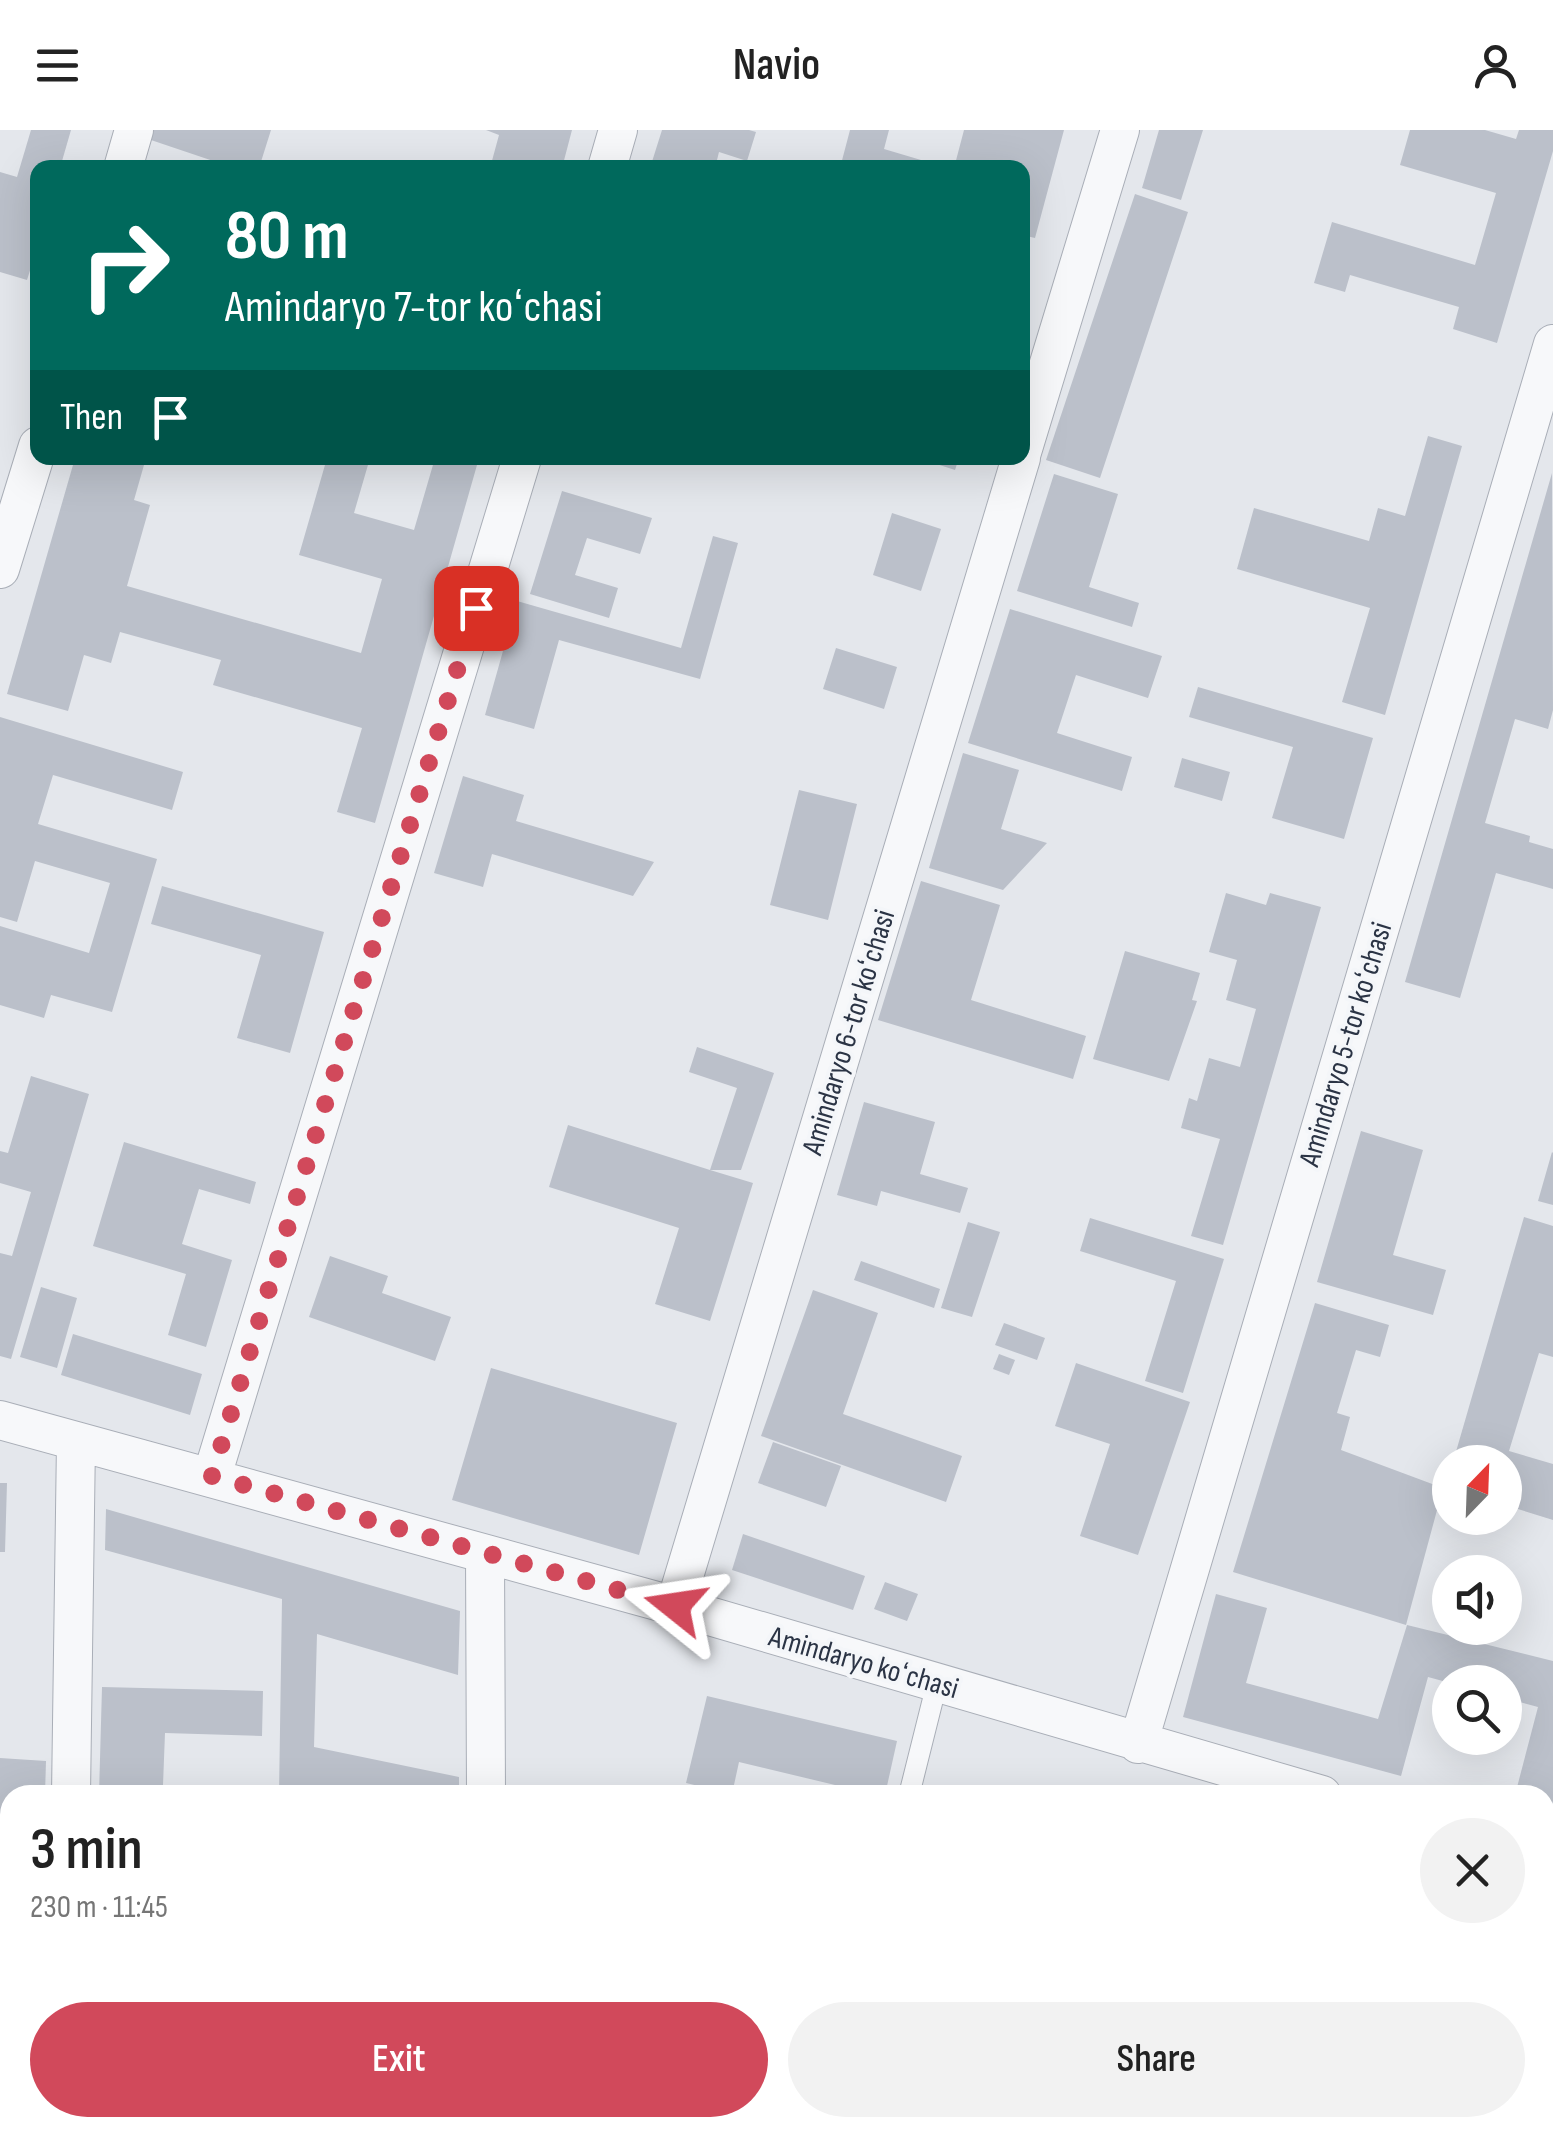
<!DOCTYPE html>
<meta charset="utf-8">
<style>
:root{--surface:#fff;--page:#f2f2f2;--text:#222;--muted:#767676;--accent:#d1495b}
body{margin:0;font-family:"Sofia Sans Condensed",sans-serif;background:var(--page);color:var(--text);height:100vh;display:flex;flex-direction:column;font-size:38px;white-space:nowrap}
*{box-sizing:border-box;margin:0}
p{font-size:32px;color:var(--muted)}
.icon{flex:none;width:55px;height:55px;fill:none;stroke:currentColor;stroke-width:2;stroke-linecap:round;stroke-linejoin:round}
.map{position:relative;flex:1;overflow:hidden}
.details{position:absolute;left:0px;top:1655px;width:1555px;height:352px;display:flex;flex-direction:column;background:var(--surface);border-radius:30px 30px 0 0;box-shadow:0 10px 40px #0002}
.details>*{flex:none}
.guide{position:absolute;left:30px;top:30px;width:1000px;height:305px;border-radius:20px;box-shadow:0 10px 40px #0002;background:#00695c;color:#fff;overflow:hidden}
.needle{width:65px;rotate:23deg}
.fabs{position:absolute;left:1432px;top:1315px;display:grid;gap:20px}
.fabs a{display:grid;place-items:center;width:90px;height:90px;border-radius:50%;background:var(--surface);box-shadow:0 10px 40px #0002;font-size:50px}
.pin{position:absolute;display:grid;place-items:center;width:85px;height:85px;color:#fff;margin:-42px;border-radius:20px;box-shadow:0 5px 15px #0006}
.me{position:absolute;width:110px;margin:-55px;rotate:285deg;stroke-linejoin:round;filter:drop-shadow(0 0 8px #0008)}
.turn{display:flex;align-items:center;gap:35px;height:210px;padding:0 30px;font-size:45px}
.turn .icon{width:130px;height:130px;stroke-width:2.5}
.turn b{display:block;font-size:70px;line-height:85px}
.then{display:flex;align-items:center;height:95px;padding:0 30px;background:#0003;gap:20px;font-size:38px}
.round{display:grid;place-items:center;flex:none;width:105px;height:105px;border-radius:52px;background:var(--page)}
.summary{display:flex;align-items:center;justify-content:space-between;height:170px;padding:0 30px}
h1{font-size:60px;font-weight:600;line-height:75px}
.button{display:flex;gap:20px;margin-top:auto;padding:20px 30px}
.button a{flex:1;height:115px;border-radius:60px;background:var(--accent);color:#fff;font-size:40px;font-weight:600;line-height:115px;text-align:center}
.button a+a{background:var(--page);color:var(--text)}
header{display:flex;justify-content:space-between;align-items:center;height:130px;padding:0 30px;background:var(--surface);font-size:45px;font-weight:600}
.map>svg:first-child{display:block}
.building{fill:#bbc0ca}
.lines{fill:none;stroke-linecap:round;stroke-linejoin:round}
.service-casing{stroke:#a9aeb7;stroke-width:22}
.minor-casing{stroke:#a9aeb7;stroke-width:40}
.service{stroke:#f7f8fa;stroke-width:20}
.minor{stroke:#f7f8fa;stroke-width:38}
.route{stroke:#d1495b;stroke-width:18;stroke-dasharray:0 32.4}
.labels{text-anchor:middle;stroke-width:8;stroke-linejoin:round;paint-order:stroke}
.street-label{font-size:30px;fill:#2b3445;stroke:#f4f6f9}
</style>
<header><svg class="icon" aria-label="menu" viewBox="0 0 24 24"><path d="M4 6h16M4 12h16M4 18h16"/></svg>Navio<svg class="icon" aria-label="person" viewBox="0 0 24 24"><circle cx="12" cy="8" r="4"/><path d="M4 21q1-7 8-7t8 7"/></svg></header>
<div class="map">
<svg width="1553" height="2007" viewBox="0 0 1553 2007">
<rect width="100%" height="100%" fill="#e4e7ec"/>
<path class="building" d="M31,0H71L60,38H38V115L27,150L0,142V42L17,47Z
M147,0H271L259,38H234L145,8Z
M572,0L562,38H490L499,5L486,0Z
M662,0H749L756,2L747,31L719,22L715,38H650Z
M850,0H889L884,19L948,38H840Z
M964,0H1064L1035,108L1022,105V38H954Z
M1159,0H1203L1181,70L1142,58Z
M1410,0H1485L1516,9L1519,0H1553V21L1497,213L1453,199L1459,177L1350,145L1345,162L1314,153L1332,92L1475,135L1496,63L1400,35Z
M1135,64L1188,82L1100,348L1046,330Z
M1428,306L1462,316L1385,585L1342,572L1370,478L1237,439L1254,378L1369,411L1378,378L1405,386Z
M75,328H146L134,370L150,375L127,456L361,523L382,449L299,425L327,328H370L354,383L414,400L435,328H479L375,693L337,682L362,598L213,555L221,530L120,502L111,533L84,525L68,581L7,564Z
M918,328H959L955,340Z
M1552,343L1553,580L1548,599L1515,589L1485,693L1530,706L1529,712L1553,719V759L1496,743L1460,868L1405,852Z
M1054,344L1118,364L1089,457L1139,473L1132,497L1017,461Z
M562,361L652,388L640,424L587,408L575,445L618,458L609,488L530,464Z
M892,383L941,399L921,461L873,445Z
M713,406L738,413L700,549L559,510L534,599L485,585L517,471L681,518Z
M1010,479L1162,526L1148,568L1076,545L1057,603L1132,627L1122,661L968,613Z
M836,518L897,537L884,579L823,559Z
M1198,557L1373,608L1344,709L1272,688L1293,617L1189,587Z
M0,587L183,642L172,680L53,645L38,694L157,729L112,882L51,865L44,888L0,875V796L89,823L110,753L35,731L17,792L0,787Z
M963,623L1019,640L1001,699L1047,713L1003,760L929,738Z
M1182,628L1230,642L1222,671L1174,657Z
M463,646L524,665L516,691L654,732L633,766L492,724L483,757L434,743Z
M799,660L857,674L828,790L770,775Z
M921,751L1000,775L971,870L1086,906L1073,949L878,890Z
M162,756L324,802L290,923L237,908L261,825L151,794Z
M1226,763L1266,775L1270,763L1321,777L1223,1115L1191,1106L1220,1009L1181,998L1189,968L1197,971L1209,928L1240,937L1256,879L1226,870L1237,830L1209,822Z
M1125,821L1200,843L1192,870L1197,871L1169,951L1093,929Z
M697,917L774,943L741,1040H710L753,1053L710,1191L655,1174L679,1098L549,1057L568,995L710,1040L737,958L689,942Z
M31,946L89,964L11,1229L0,1226V1123L12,1126L31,1062L0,1053V1021L8,1023Z
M864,972L935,992L920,1044L968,1058L960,1083L881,1061L877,1076L837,1065Z
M1361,1001L1423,1020L1393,1125L1446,1140L1433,1185L1317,1152Z
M124,1012L256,1052L250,1074L199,1059L182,1114L232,1130L206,1217L168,1205L186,1144L93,1116Z
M1552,1022L1553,1023V1075L1538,1071Z
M1524,1087L1553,1096V1227L1539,1223L1509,1321L1553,1334V1390L1505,1375V1332H1453Z
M1090,1088L1224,1129L1183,1263L1145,1251L1176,1151L1080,1121Z
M968,1092L1000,1102L972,1187L941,1178Z
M330,1126L388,1146L382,1163L451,1187L435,1231L309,1187Z
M861,1131L940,1159L934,1178L854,1150Z
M41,1157L77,1168L57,1238L20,1227Z
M813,1160L878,1183L843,1284L962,1326L946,1372L761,1306Z
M1315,1173L1389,1195L1380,1227L1356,1220L1337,1283L1350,1287L1341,1320L1443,1358L1406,1495L1233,1442Z
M1004,1193L1045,1208L1037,1230L995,1215Z
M73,1204L202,1244L190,1285L61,1245Z
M999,1224L1015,1230L1009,1245L993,1239Z
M1076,1233L1190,1272L1138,1425L1080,1406L1110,1314L1055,1296Z
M491,1238L677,1293L639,1425L452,1370Z
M773,1312L841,1336L826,1377L758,1353Z
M0,1353H7L5,1422H0Z
M106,1379L460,1481L458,1545L317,1504L314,1617L459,1647V1665H279L282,1469L105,1420Z
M743,1404L865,1446L853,1480L732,1440Z
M885,1452L918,1464L907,1491L874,1479Z
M1216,1464L1267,1478L1246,1553L1378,1589L1407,1495L1553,1531V1671L1546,1696L1545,1665H1515L1538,1577L1505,1568V1552L1450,1553L1428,1547L1401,1646L1183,1587Z
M102,1557L263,1561L262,1606L165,1603L163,1655L256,1658V1665H99Z
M707,1566L897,1611L885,1665H837L835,1655L739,1632L732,1664L686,1653Z
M0,1628L46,1631L45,1665H10V1752H0Z
M1545,1960L1553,1963L1546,2005L1528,1999L1545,1998Z
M0,1991H10V1998H39L38,2007H0Z
M88,1998L146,2000V2007H88Z
M415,1998H459V2007H414Z
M677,1998H864V2007H677Z
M904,1998H1109V2007H941L904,2004Z"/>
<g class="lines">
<defs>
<path id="service" d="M909,1665L937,1553
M885,2007V1998"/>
<path id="minor" d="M123,38L134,0
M607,38L618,0
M1022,322L1120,0
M0,439L38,316
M0,1290L675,1476L1322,1665
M212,1346L522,328
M485,1424L486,1665
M675,1476L1021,328
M1138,1614L1553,214
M71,1665L76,1311
M1545,1726L1553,1728
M488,1998V2007
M66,2007V1998"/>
</defs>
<use href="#service" class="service-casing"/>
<use href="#minor" class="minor-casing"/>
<use href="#service" class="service"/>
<use href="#minor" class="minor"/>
</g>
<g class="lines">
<path class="route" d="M476,478L212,1346L675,1476"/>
</g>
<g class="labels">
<g class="street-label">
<text transform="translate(848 902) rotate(-73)" y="10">Amindaryo 6-tor koʻchasi</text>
<text transform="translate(1345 914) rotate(-73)" y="10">Amindaryo 5-tor koʻchasi</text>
<text transform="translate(864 1532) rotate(16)" y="10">Amindaryo koʻchasi</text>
</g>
</g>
</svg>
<div class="fabs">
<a><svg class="needle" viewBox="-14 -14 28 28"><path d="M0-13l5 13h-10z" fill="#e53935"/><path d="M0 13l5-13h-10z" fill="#767676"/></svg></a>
<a><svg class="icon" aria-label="sound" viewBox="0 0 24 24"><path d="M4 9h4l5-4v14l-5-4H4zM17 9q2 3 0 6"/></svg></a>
<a><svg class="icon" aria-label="search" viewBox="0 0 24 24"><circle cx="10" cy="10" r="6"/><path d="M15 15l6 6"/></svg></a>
</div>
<div class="pin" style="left:476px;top:478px;background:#d93025"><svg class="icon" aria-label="arrive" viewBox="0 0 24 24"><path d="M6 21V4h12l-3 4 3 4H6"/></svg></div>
<svg class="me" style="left:675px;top:1476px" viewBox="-20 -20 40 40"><path d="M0-17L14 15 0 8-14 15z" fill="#d1495b" stroke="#fff" stroke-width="4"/></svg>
<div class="guide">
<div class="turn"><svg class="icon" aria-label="right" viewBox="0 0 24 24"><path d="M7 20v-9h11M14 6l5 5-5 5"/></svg><div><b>80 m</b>Amindaryo 7-tor koʻchasi</div></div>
<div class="then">Then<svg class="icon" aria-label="arrive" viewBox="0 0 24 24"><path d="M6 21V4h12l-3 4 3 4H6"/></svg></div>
</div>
<section class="details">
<div class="summary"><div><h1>3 min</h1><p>230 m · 11:45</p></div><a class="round"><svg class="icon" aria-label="close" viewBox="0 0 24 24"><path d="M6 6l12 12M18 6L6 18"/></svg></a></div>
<div class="button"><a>Exit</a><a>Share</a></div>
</section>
</div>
